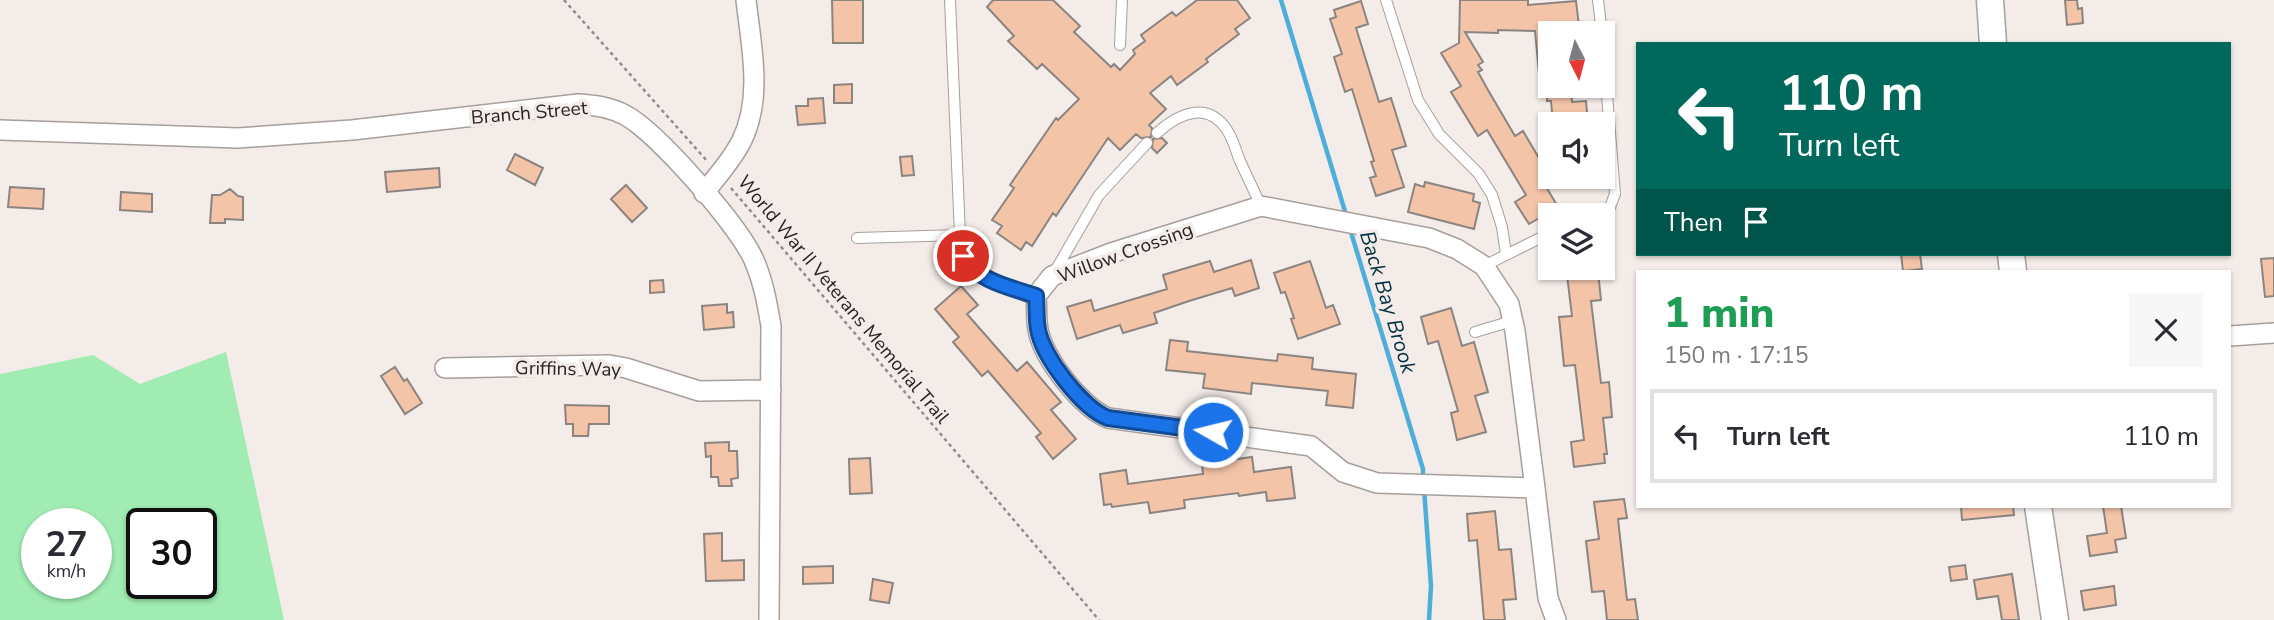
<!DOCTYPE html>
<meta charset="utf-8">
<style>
:root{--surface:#fff;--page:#f7f7f7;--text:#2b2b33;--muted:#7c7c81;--line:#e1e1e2}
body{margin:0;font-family:"Nunito Sans",sans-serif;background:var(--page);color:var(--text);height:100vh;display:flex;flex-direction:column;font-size:26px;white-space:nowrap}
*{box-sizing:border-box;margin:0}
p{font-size:23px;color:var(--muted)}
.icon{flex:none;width:38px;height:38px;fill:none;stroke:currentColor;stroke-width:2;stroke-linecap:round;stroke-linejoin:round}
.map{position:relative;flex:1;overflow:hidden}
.side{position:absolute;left:1636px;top:270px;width:595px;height:238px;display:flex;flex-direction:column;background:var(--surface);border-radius:0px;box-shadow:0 2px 5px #0004}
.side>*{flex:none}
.guide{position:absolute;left:1636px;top:42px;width:595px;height:214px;border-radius:0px;box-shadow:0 2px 5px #0004;background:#00695c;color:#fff;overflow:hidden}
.needle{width:46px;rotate:174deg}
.controls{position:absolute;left:1538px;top:21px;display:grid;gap:14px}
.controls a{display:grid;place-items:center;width:77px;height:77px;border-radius:0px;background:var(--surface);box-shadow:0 2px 5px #0004;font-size:35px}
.speed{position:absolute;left:21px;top:508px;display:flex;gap:14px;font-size:35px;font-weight:700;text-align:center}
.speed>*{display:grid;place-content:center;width:91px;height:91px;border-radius:50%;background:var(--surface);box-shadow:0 2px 5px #0004;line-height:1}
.speed small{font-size:18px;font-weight:400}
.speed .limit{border:4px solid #111;border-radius:10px;background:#fff;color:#111}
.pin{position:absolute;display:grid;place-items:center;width:60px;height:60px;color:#fff;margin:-30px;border:4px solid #fff;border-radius:50%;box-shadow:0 2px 7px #0007}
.me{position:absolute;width:77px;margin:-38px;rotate:278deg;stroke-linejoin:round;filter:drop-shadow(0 0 5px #0008)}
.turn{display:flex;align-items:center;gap:24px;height:147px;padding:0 28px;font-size:32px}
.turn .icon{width:91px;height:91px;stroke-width:2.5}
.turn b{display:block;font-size:49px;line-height:60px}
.then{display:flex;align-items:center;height:66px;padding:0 28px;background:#0003;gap:14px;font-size:26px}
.round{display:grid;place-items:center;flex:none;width:74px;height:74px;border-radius:0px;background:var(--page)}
.headline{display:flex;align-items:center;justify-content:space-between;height:119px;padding:0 28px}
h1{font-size:42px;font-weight:800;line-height:52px;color:#1e9e55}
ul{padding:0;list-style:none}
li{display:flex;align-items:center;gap:21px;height:94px;margin:0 14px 10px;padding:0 14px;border:4px solid var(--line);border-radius:0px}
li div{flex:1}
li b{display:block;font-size:26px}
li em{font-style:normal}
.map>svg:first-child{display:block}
.green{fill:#a0ecb3;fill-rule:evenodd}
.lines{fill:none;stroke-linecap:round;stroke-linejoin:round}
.stream{stroke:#4daeda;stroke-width:4.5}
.building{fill:#f4c4a9;stroke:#8b8481;stroke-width:2}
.service-casing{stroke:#a69f9b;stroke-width:12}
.minor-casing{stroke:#a69f9b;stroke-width:22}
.secondary-casing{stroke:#a69f9b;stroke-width:29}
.path{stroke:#918c89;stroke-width:2.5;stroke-dasharray:3.5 3.5;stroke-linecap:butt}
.service{stroke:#fff;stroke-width:10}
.minor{stroke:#fff;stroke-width:19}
.secondary{stroke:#fff;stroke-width:26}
.route-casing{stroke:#114b97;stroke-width:18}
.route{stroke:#1a73e8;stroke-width:12}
.labels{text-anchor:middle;stroke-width:7;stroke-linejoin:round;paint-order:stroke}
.street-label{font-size:19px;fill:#262322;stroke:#f4ece8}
.water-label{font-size:21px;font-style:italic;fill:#023042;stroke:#f4ece8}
</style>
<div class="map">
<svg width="2274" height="620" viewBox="0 0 2274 620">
<rect width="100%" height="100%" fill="#f4ece8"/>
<path class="green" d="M226,352L284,620H0V374L93,355L140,384ZM37,523H96V583H37ZM142,523H201V583H142Z"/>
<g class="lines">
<path class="stream" d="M1281,0L1347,218
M1350,229L1423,469V479
M1424,488L1431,586L1429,620"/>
</g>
<path class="building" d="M832,0H863V43H833Z
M993,0H1053L1080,26L1074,32L1111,67L1114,64L1120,70L1135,54L1133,50L1145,41L1141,35L1172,12L1176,16L1197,0H1237L1250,18L1235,29L1239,34L1206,59L1208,62L1177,85L1171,76L1150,93L1166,109L1149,125L1152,128L1151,137L1141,138L1136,134L1120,150L1108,138L1056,216L1053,213L1032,246L1026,242L1021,250L997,233L1002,226L992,220L1014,188L1010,185L1056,118L1058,120L1079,99L1042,64L1037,69L1008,41L1014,36L987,7Z
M1460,0H1528V5L1576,1L1579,26L1565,27L1566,33H1550V86H1571L1572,102L1586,101L1588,124H1553L1551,101H1547V95H1541L1535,31L1498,30V33L1465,32L1483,62L1478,65L1482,70L1478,72L1488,90L1515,136L1523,131L1546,170L1539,175L1558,207L1529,224L1515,202L1526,195L1487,130L1478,136L1451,92L1461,86L1441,53L1459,43Z
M2065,0H2077L2078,9L2082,8L2083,23L2067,25Z
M1361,1L1368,24L1356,28L1379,102L1391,98L1406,146L1392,150L1404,187L1376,196L1370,178L1376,176L1371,162L1374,161L1352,89L1345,92L1334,57L1342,54L1330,19L1336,17L1334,10Z
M852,84V103H834V85Z
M823,98L825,123L798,125L796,106H808V99Z
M1162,138L1167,143L1157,153L1152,148L1153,139Z
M515,154L543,168L535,185L507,170Z
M912,156L914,175L902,176L900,157Z
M439,168L440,187L387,192L385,172Z
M1425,182L1474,194L1473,201L1480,203L1474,229L1408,212L1415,184L1424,187Z
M626,185L647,208L632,222L611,199Z
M10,187L44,189L43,209L8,207Z
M230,189L238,196L243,197V220L225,219V223H210L212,195H220Z
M121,192L152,194V212L120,210Z
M1901,254H1920L1922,269L1903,271Z
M2274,258V296L2265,297L2261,259Z
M1251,260L1259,288L1235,296L1232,288L1189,301L1154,313L1157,323L1123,333L1120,325L1077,339L1067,307L1091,300L1094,311L1167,289L1163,275L1210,261L1214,272Z
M1310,261L1326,308L1333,305L1340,324L1298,339L1291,319L1294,318L1285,292L1281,293L1274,273Z
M1598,271L1601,300L1591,301L1601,383L1609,382L1612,417L1603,418L1607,454H1604L1605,463L1574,467L1571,442L1584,440L1575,365L1564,366L1559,317L1572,316L1567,275Z
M663,280L664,292L650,293V281Z
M961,286L978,305L967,314L1017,371L1027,362L1061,402L1051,410L1076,439L1053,459L1036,437L1041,433L988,371L982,376L953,342L959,337L935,309Z
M727,304V313L733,312L734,327L704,330L702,306Z
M1451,308L1462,346L1474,342L1488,392L1475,396L1486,432L1457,440L1451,413L1458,411L1438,341L1428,344L1421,317Z
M1170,340L1188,342L1187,351L1277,361L1278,354L1313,358L1312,369L1356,374L1353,408L1326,405L1328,391L1252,383L1251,394L1203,388L1205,374L1166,370Z
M395,367L404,381L407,379L422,403L405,414L381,376Z
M565,405L609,406V424H589L588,436H573V424H566Z
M729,442V451H737L738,478L731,479L732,486H719L718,477H711V456L706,457L705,443Z
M1252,457L1254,472L1291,467L1295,498L1267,501L1266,492L1239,496L1238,493L1184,500L1185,508L1150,513L1148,502L1112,507L1111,504L1104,505L1100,474L1126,470L1128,484L1203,474L1202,464Z
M870,458L872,493L850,494L849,459Z
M1624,499L1627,518L1618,519L1627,600L1635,599L1638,620H1607L1604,591L1592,592L1586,541L1599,539L1594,502Z
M1961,506H2013L2014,515L1962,520Z
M2103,506H2121L2126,538L2115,540L2117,552L2090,556L2087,536L2107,533Z
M1495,511L1499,550L1511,549L1516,599L1503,600L1505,620H1484L1477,540L1469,541L1467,514Z
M722,533V561L744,560V580L706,581L704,534Z
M1965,565L1967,579L1951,581L1949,567Z
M833,566V583L803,584V567Z
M2012,574L2019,620H2002L1998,596L1977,599L1974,580Z
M873,579L893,583L889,603L870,600Z
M2114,586L2116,605L2084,610L2081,591Z"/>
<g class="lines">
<defs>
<path id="service" d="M950,0L960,235C961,246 962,258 969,267C982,282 1018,290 1036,296
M1386,0L1418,100L1439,134L1479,174L1492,195L1502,227L1506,254
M1598,0L1602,33
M1120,45L1122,0
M1157,133C1178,114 1207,100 1227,130C1233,139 1236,151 1240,161C1247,176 1254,191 1261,206
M1597,215L1610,207L1615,194L1603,46
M857,238L960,235
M1484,266L1550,233
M1054,273L1099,195L1147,143
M1475,332L1512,321"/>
<path id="minor" d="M0,130L238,138L352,130L578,104C595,105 610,107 625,115C658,133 737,224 753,258C763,280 767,302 771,326L769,620
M704,193C717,176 733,159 742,140C763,97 751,45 746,0
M2230,336L2274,333
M445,368L609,365L626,368L699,391L771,390
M1535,488L1515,331L1509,304L1484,266L1457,249L1429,238L1261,206L1111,253L1052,276L1036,296C1037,307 1036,319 1038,329C1042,357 1082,408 1108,418L1311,446L1343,472L1377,483L1535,488L1548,598L1556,620"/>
<path id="secondary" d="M1990,0L1993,44
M2011,254L2013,271
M2038,506L2055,620"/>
</defs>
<use href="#service" class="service-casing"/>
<use href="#minor" class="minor-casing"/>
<use href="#secondary" class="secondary-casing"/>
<path class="path" d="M564,0L708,162
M731,188L1099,620"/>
<use href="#service" class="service"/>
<use href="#minor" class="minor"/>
<use href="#secondary" class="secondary"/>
</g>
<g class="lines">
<defs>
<path id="route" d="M963,256C978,282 1010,287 1036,296C1037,307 1036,319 1038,329C1042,356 1082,408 1108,418L1213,432"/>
</defs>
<use href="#route" class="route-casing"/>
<use href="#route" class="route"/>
</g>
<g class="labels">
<g class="street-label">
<text transform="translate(529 112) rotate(-5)" y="7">Branch Street</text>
<text transform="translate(1125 252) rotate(-20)" y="7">Willow Crossing</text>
<text transform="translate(844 299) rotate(50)" y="7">World War II Veterans Memorial Trail</text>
<text transform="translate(568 368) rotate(1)" y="7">Griffins Way</text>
</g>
<g class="water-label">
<text transform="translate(1388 302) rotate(73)" y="7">Back Bay Brook</text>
</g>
</g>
</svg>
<div class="controls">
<a><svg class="needle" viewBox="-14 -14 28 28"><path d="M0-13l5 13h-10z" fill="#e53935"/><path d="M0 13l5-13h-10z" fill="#7c7c81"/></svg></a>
<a><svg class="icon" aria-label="sound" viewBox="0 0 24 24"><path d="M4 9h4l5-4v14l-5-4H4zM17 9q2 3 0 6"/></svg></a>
<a><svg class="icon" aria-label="layers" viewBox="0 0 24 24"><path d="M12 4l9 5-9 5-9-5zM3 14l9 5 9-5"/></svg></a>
</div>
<div class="speed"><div>27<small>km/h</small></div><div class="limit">30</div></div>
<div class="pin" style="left:963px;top:256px;background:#d93025"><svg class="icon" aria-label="arrive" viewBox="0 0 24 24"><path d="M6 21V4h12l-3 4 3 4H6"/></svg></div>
<svg class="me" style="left:1213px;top:432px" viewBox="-20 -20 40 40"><circle r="17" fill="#1a73e8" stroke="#fff" stroke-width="3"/><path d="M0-11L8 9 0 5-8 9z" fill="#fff"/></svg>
<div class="guide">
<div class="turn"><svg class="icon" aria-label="left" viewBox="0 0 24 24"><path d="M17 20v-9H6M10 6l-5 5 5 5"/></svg><div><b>110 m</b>Turn left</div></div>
<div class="then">Then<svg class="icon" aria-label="arrive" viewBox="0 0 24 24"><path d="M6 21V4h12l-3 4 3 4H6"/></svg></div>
</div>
<section class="side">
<div class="headline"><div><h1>1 min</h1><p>150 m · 17:15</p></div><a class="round"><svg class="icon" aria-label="close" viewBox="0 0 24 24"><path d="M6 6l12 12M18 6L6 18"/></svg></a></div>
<ul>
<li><svg class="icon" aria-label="left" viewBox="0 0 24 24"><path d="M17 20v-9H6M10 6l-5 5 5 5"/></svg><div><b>Turn left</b></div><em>110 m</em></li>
</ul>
</section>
</div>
